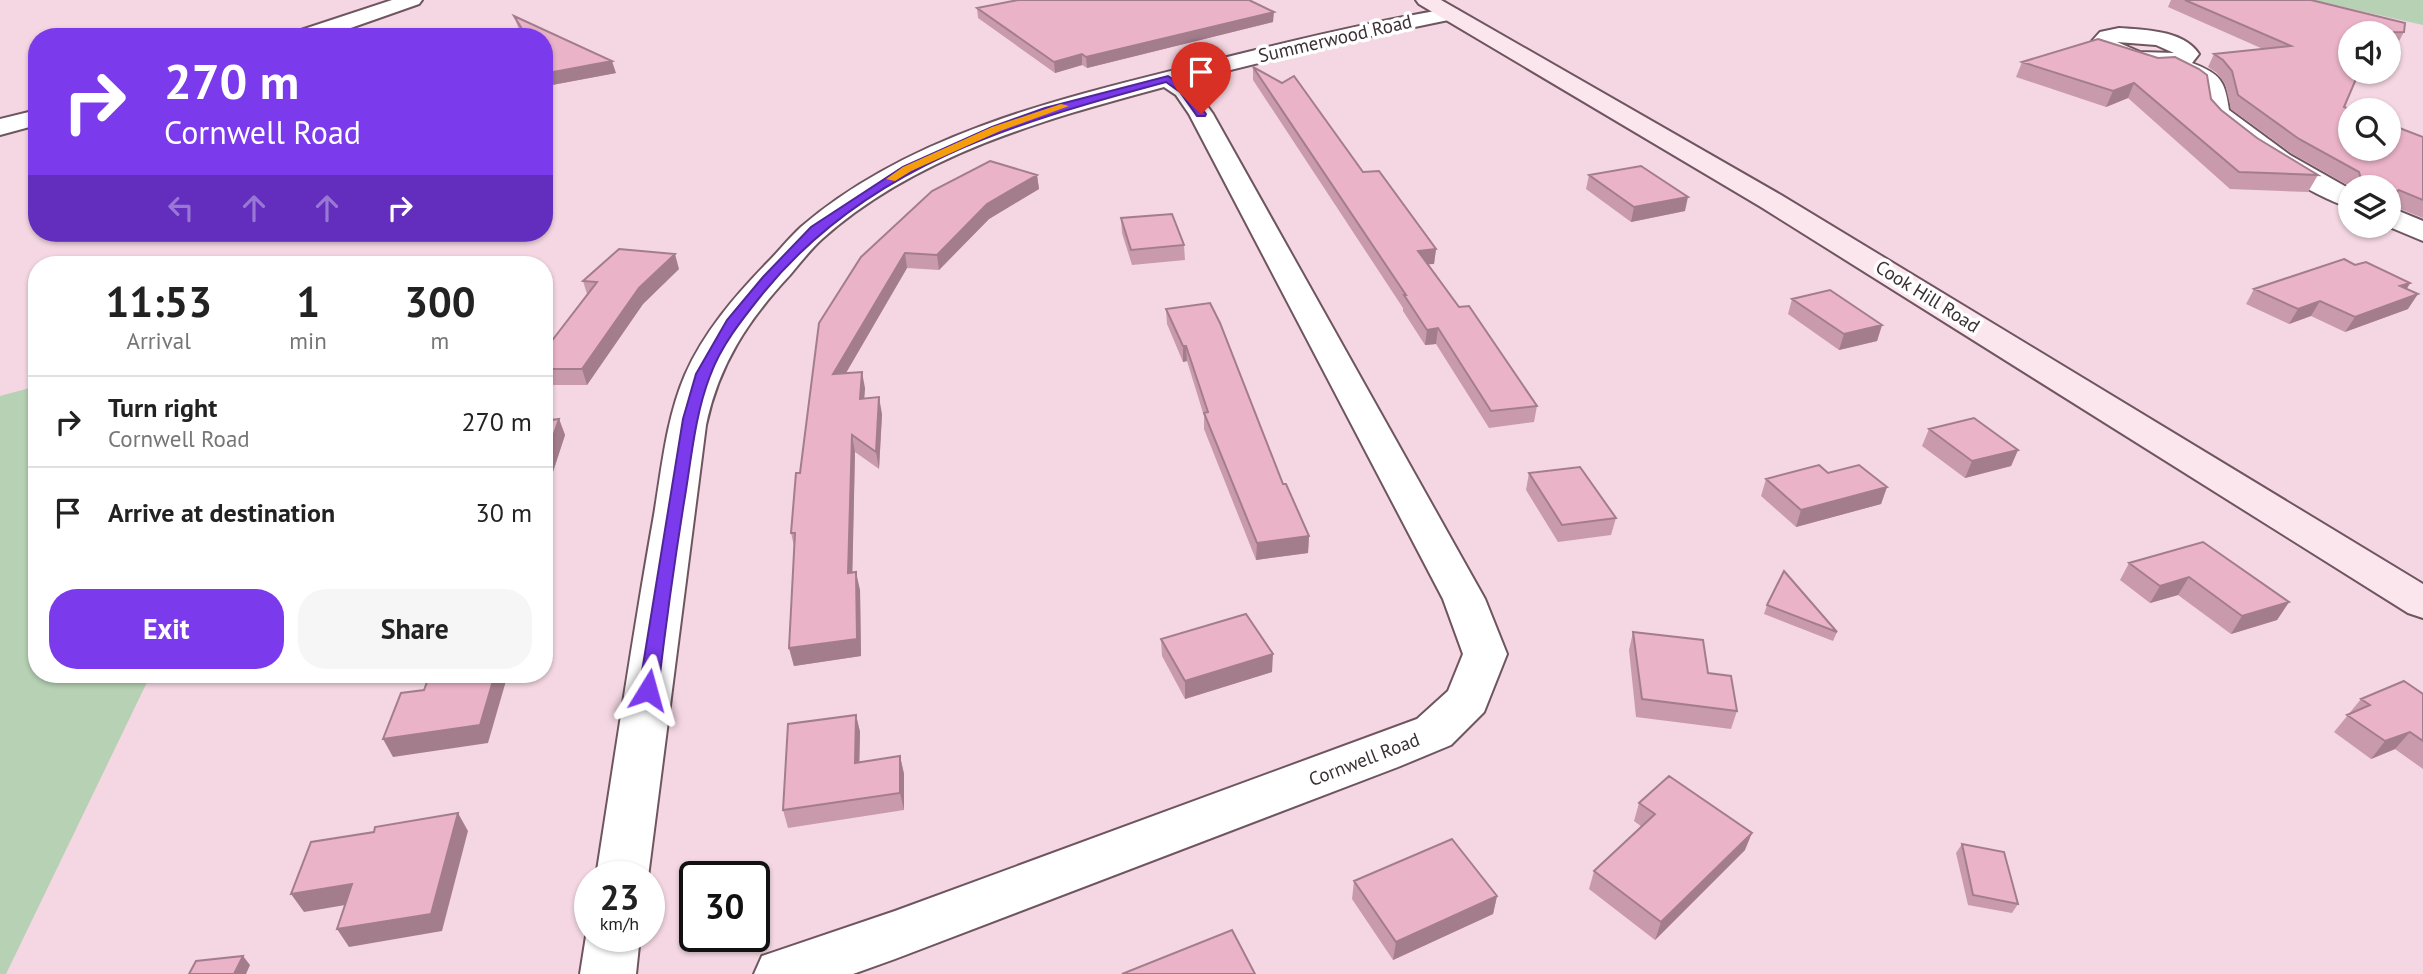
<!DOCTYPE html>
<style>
:root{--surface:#fff;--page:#f6f6f6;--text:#222;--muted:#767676;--line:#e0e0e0;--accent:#7c3aed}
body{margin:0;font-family:"PT Sans",sans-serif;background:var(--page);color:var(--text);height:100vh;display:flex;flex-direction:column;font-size:26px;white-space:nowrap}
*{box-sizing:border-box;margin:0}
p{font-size:23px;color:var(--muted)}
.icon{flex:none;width:38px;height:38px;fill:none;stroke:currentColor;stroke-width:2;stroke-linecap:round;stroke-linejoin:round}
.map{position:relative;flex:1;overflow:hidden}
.panel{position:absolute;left:28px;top:256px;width:525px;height:427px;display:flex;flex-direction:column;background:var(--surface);border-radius:28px;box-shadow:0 2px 5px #0004}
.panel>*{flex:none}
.guide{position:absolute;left:28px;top:28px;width:525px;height:214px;border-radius:28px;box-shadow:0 2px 5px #0004;background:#7c3aed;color:#fff;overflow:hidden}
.fabs{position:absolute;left:2338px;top:21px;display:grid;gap:14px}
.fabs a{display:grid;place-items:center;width:63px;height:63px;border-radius:50%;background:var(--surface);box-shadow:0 2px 5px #0004;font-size:35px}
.speed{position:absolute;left:574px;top:861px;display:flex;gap:14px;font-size:35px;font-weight:700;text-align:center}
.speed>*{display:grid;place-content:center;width:91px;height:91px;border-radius:50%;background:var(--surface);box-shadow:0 2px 5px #0004;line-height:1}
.speed small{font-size:18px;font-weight:400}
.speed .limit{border:4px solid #111;border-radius:10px;background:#fff;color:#111}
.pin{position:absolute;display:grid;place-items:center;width:60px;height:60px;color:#fff;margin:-72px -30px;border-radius:50% 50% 50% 0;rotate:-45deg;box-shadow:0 0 7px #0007}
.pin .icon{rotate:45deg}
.me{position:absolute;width:77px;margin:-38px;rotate:8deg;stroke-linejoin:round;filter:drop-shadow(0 0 5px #0008)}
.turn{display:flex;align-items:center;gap:24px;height:147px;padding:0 21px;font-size:32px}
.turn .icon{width:91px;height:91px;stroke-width:2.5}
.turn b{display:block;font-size:49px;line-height:60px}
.lanes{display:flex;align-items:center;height:66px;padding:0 21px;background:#0003;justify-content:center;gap:35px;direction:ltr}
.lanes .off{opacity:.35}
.eta{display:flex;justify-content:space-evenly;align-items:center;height:119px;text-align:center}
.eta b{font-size:42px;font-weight:800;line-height:49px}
.button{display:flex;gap:14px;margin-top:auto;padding:14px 21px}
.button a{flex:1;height:80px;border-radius:28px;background:var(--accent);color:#fff;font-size:28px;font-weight:800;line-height:80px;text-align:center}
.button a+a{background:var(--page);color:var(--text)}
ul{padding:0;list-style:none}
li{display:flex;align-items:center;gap:21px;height:91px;padding:0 21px;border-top:2px solid var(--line)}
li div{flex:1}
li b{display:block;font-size:26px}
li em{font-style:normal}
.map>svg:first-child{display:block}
.green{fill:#b6d1b4}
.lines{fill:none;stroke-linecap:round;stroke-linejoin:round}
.street-casing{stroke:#6e555f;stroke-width:4}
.secondary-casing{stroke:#6e555f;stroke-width:4}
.street{fill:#fff;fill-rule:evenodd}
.secondary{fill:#fce6ee;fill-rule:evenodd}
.wall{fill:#c99aac}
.shaded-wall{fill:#a47d8c}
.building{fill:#eab3c8;stroke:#a47d8c;stroke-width:2}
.route{fill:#7c3aed;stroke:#51269a;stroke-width:2}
.slow{fill:#f59e0b}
.labels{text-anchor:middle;stroke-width:7;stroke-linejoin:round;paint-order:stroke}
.street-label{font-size:19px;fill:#3b3034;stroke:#fff}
</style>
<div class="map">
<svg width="2423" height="974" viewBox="0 0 2423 974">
<rect width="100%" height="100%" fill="#f4d7e2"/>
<path class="green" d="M2312,0H2423V25Z
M37,386V674H151L6,974H0V396Z"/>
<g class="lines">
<defs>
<path id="street" d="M392,0H422L419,4L325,37H292L295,32Z
M1451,8L1458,10L1462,14L1458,18L1352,40L1186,81L1192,85L1213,114L1485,599L1507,654L1484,712L1451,745L1398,767L895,959L853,974H754L762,956L895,911L1417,719L1448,691L1463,654L1443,599L1189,114L1176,95L1164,87C1045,119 916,155 822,239C810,250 800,263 790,275C748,320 719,364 706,425L648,877H596C614,762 631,646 651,532C661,480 664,424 685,375C704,332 735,296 767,263C779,251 789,238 801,227C910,133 1062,98 1199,64C1282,43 1366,23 1451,8Z
M2119,28C2145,30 2183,30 2199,54L2192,63C2221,74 2225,81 2229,110L2290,155L2350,189V207C2317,200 2224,140 2205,113L2202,89C2191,79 2178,71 2163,68C2138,61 2109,66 2092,41L2100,32ZM2117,42L2156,45L2174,53L2140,52Z
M37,110V125L0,135V119Z
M2389,207L2423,221V241L2387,226Z
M590,927V936H640L636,974H580L586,936Z"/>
<path id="secondary" d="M1416,0H1441L1781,195L2423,584V618L2408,613L1761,207L1419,4Z"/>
</defs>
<use href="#street" class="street-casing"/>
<use href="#secondary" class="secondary-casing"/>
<use href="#street" class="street"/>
<use href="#secondary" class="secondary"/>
</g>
<path class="wall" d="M2171,0H2311L2404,32L2397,45H2389V33H2350L2344,107L2423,137V218L2390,205H2389V187H2351L2291,153L2231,109L2225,84L2217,73L2208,67L2214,54L2263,49L2168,7Z
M977,8L1273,22L1087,68L1082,65L1055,73L978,18Z
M514,16L616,73L552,85L544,72V37H524L518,27Z
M2098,39L2211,99L2221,110L2257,138L2318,175L2308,192L2230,189L2128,98L2106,107L2016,77L2022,62Z
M1253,67L1363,172L1436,249L1434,264H1428L1459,307L1537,406L1534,422L1489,428L1436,344L1425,345L1403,311V308L1253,80Z
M1037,175L1039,189L989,219L939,270L907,268L846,373L865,388L864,399L882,414L879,469L855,452L852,573L860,590L861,656L794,666L789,648L794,546L791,533L800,473L861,257Z
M1589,175L1685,211L1631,222L1586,189Z
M1121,218L1184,245L1185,260L1132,265L1122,233Z
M2355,265L2410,283L2407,289L2408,309L2345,332L2311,316L2289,324L2246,304L2254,289Z
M679,269L643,304L587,385H544V351L587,294L583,281Z
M1792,299L1882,325L1877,341L1839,350L1788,314Z
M1166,309L1283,484L1309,536L1308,553L1256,560L1204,429V416L1187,361L1183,362L1167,324Z
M559,419L565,435L548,487H544V421Z
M1929,429L2018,450L2011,466L1965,478L1922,446Z
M1529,473L1616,518L1611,535L1558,542L1526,490Z
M1828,473L1887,487L1881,504L1796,527L1761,496L1766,479Z
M2129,563L2289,602L2277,620L2231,634L2178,595L2150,603L2120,580Z
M1767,605L1837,632L1833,641L1764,614Z
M1633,632L1708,673L1737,711L1731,729L1636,717L1629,650Z
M1161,639L1272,672L1185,699L1162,656Z
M2423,694V769L2395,749L2371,759L2334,732L2361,699Z
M856,715L860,732L859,762L900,756L904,774V810L788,828L783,810Z
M1639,803L1745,850L1655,940L1589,889L1594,871L1642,827L1634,821Z
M1962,844L2018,904L2012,913L1968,905L1956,853Z
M1354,881L1497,896L1493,914L1393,960L1352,899Z"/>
<path class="shaded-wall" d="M1274,12L1273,22L1087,68L1086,57Z
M1082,54V65L1055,73L1054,62Z
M612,61L616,73L552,85L548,73Z
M2134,83L2128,98L2106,107L2113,91Z
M1037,175L1039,189L989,219L939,270L937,255L987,204Z
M2399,190L2390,205H2389V203L2395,192Z
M1688,197L1685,211L1631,222L1634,207Z
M1436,249L1434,264L1416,265L1418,251Z
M905,253L907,268L836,390L833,374Z
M675,254L679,269L643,304L587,385L582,369L639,288Z
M2410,283L2401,298L2400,286Z
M2418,294L2408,309L2345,332L2355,317Z
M2320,301L2311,316L2289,324L2298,309Z
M1882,325L1877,341L1839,350L1844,334Z
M1438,328L1436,344L1425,345L1427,330Z
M1183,346H1186L1187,361L1183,362Z
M862,372L865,388L863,415L860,399Z
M879,397L882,414L879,469L876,452Z
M559,419L565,435L548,487L544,476V463Z
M852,435L855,452L852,591L848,573Z
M2018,450L2011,466L1965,478L1972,461Z
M1887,487L1881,504L1796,527L1801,510Z
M1309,536L1308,553L1256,560L1257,543Z
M856,572L860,590L861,656L794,666L789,648Z
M2189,577L2178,595L2150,603L2160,586Z
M2289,602L2277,620L2231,634L2242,616Z
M1273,654L1272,672L1185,699V681Z
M495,674H508L488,743L393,757L383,739Z
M856,715L860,732L859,781L855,763Z
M2410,732L2395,749L2371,759L2385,741Z
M900,756L904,774V810L900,793Z
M458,813L468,831L442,931L349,947L337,929Z
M1752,833L1745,850L1655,940L1661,922Z
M352,884L363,902L304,912L291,894Z
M1497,896L1493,914L1393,960L1396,942Z
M243,956L250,965L246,974H234Z"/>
<path class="building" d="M1018,0H1249L1274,12L1086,57L1082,54L1054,62L977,8Z
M2185,0H2311L2405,23L2404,32L2350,33V72H2359L2344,107L2352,110H2350V149H2389V124L2423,137V200L2399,190L2395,192L2389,189V187H2383L2361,179L2359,172L2299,139L2238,95L2232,71L2223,60L2214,54L2291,46Z
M514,16L612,61L548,73L544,66V37H527Z
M2098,39L2158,58L2175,57L2199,69L2207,75L2211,99L2221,110L2257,138L2318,175L2239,172L2134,83L2113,91L2022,62Z
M1253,67L1282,83L1294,76L1363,172L1379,171L1436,249L1418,251L1459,307L1469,306L1537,406L1491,411L1438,328L1427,330L1404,295H1406Z
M990,161L1037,175L987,204L937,255L905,253L833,374L862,372L860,399L879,397L876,452L852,435L848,573L856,572L857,639L789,648L795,533H791L796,473H800L819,323L861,257L932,191Z
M1641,166L1688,197L1634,207L1589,175Z
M1172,214L1184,245L1131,250L1121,218Z
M619,249L675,254L639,288L582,369H544V351L597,282L583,281Z
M2344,259L2355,265L2366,262L2410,283L2400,286L2418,294L2355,317L2320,301L2298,309L2254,289Z
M1830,290L1882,325L1844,334L1792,299Z
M1210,303L1220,323L1283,484H1286L1309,536L1257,543L1204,413L1208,412L1186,346H1183L1166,309Z
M1974,418L2018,450L1972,461L1929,429Z
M559,419L544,463V421Z
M1819,465L1828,473L1859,465L1887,487L1801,510L1766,479Z
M1580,467L1616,518L1562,525L1529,473Z
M2203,542L2289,602L2242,616L2189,577L2160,586L2129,563Z
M1784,571L1837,632L1767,605Z
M1246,614L1273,654L1185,681L1161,639Z
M1633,632L1703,640L1708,673L1731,676L1737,711L1642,699Z
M430,674H495L480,725L383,739L401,693L424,690Z
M2404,681L2423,694V741L2410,732L2385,741L2347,715L2370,705L2361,699Z
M856,715L855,763L900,756V793L783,810L788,724Z
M1669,776L1752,833L1661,922L1594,871L1655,814L1639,803Z
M458,813L431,914L337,929L352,884L291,894L311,842L374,832L375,827Z
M1452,839L1497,896L1396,942L1354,881Z
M1962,844L2004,852L2018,904L1973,895Z
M1232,930L1255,974H1122Z
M243,956L234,974H189L196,961Z"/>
<path class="route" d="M1168,76L1187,88L1206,114L1205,116H1197L1180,92L1166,82C1014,123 868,165 764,292C744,317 721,345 710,376C696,412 692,452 686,490C675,557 666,623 658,690L655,695H641L639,690L683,419L696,374L727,320L763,277L811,227L903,167L992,127L1045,108Z"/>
<path class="slow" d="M1061,104L1069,106L1000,131L911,171L895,181L886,179L903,167L992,127Z"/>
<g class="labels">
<g class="street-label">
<text transform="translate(1335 38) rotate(-13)" y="7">Summerwood Road</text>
<text transform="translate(1928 296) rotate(32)" y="7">Cook Hill Road</text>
<text transform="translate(1364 759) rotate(-21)" y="7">Cornwell Road</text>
</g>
</g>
</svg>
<div class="fabs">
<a><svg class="icon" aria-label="sound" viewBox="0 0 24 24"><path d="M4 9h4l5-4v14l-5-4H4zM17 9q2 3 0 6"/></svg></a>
<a><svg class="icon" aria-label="search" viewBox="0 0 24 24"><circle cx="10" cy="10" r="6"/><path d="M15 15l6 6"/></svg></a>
<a><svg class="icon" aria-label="layers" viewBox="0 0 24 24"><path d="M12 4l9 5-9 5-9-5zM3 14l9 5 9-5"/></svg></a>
</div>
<div class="speed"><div>23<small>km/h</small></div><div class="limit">30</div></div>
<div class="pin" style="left:1201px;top:114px;background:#d93025"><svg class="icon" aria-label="arrive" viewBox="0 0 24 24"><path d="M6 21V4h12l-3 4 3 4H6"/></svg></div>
<svg class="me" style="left:648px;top:690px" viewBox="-20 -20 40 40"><path d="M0-17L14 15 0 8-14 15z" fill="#7c3aed" stroke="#fff" stroke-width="4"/></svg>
<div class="guide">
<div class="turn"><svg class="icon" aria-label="right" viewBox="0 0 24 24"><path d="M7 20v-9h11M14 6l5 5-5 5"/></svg><div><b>270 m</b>Cornwell Road</div></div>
<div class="lanes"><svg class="icon off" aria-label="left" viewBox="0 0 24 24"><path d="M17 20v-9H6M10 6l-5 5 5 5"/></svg><svg class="icon off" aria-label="ahead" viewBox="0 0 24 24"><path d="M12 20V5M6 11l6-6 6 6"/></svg><svg class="icon off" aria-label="ahead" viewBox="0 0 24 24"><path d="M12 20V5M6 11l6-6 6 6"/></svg><svg class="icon" aria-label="right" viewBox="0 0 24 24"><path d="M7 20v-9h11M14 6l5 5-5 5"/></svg></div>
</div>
<section class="panel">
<div class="eta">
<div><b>11:53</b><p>Arrival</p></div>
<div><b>1</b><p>min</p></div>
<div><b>300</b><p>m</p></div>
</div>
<ul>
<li><svg class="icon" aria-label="right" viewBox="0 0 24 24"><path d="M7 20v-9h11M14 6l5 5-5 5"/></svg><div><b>Turn right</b><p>Cornwell Road</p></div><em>270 m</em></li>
<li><svg class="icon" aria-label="arrive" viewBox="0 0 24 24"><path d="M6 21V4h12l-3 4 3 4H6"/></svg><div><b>Arrive at destination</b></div><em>30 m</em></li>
</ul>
<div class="button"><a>Exit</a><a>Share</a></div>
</section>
</div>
